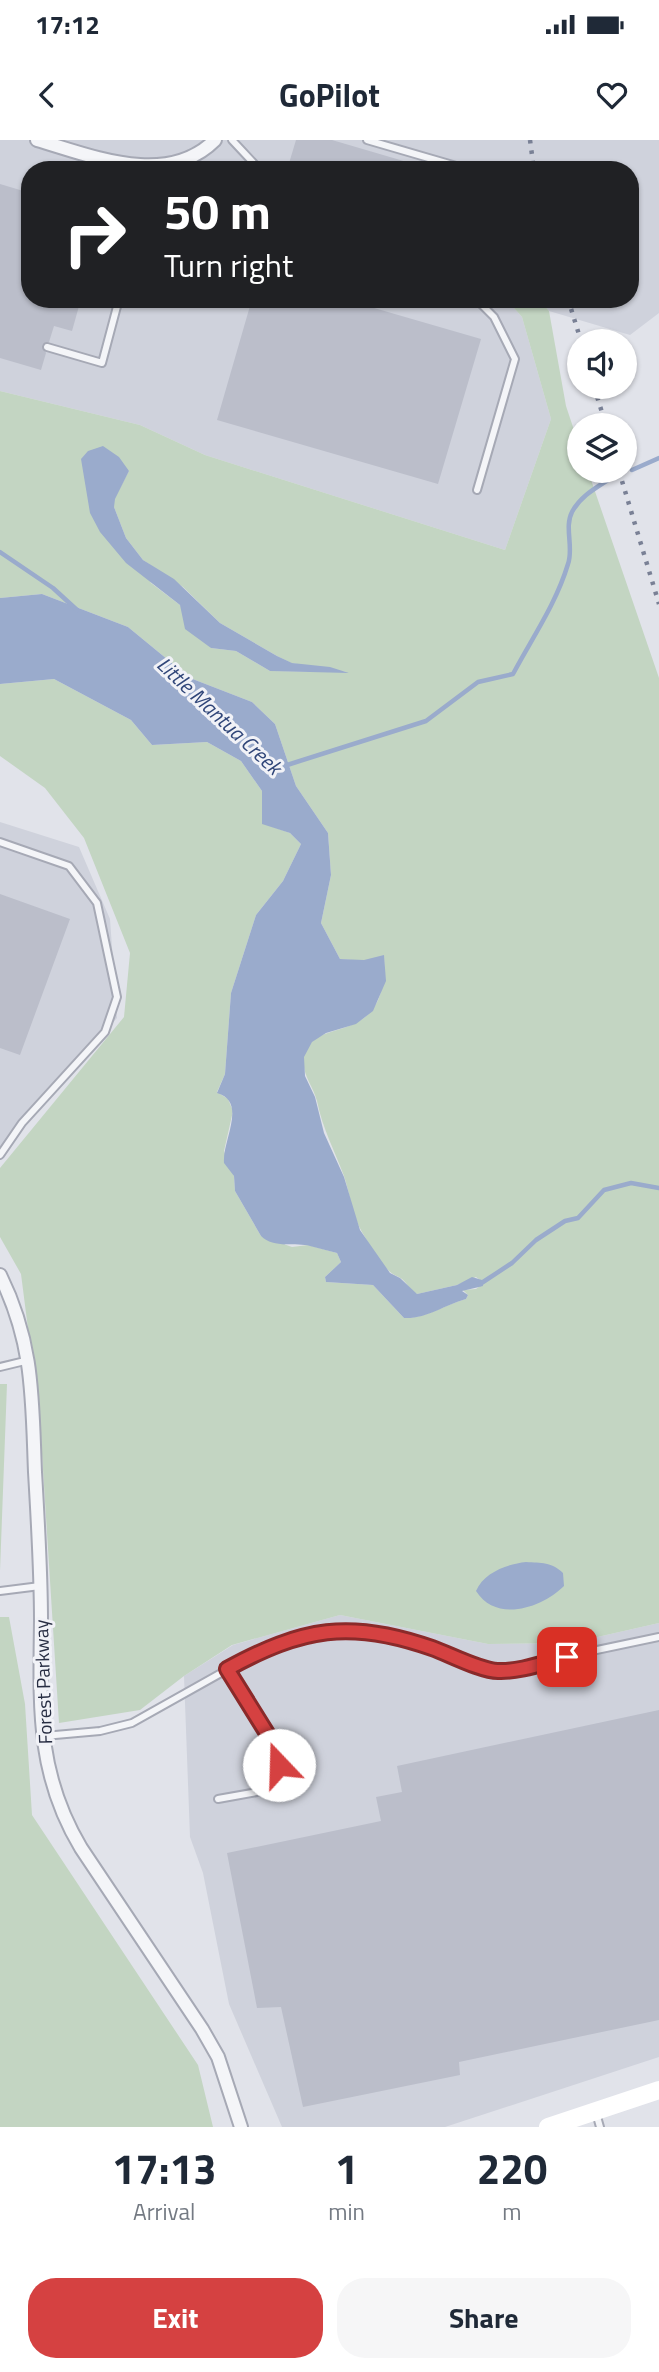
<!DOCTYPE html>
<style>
:root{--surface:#fff;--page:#f6f6f7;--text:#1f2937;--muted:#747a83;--accent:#d54141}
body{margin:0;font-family:"Titillium Web",sans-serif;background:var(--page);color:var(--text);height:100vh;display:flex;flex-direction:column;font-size:26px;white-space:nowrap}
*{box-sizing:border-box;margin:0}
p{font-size:23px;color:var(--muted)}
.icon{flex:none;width:38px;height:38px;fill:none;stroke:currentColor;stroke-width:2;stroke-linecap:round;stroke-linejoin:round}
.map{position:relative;height:1987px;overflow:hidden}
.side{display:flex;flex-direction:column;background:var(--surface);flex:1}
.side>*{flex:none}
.hud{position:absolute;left:21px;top:21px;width:618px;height:147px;border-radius:28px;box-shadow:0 2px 5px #0004;background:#202124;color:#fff;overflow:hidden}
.fabs{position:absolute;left:567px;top:189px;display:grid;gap:14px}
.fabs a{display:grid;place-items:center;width:70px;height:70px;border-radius:50%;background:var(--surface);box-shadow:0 2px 5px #0004;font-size:35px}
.pin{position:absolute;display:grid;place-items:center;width:60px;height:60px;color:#fff;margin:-30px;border-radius:14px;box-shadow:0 4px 10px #0006}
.me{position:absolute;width:77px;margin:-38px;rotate:339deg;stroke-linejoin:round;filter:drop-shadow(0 0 5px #0008)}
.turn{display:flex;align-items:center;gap:24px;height:147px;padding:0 28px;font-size:32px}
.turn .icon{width:91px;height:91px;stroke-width:2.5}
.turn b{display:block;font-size:49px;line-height:60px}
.eta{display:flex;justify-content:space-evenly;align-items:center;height:119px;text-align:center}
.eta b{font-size:42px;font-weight:700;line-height:49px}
.primary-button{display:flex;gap:14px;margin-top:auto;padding:14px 28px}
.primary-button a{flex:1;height:80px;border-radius:28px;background:var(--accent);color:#fff;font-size:28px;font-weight:700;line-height:80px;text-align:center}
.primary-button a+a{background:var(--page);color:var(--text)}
.status{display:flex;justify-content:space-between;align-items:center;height:49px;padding:0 35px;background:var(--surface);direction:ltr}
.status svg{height:19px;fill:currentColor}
header{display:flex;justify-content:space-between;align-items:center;height:91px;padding:0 28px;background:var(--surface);font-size:32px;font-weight:700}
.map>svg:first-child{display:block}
.built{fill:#cfd2dc}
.green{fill:#c3d5c2;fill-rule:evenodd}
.water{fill:#9aabcc}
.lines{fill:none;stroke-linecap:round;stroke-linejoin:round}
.stream{stroke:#9aabcc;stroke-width:4.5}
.building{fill:#bbbeca}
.lane-casing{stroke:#a6a9b5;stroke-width:10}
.street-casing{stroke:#a6a9b5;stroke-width:16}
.lane{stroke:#f4f5f8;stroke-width:6}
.street{stroke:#f4f5f8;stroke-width:12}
.secondary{stroke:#fff;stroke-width:18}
.rail{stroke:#798095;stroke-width:4.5;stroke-dasharray:3.5 7;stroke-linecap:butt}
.route-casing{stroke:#8a2a2a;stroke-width:18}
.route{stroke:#d54141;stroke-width:12}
.labels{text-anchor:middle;stroke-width:6;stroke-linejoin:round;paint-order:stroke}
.street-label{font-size:19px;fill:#282e43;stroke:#f1f2f7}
.water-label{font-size:21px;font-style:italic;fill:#304679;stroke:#f1f2f7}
</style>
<div class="status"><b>17:12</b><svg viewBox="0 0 49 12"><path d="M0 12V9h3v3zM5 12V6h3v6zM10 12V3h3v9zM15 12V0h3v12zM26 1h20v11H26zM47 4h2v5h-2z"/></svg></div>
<header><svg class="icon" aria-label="back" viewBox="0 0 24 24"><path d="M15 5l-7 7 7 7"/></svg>GoPilot<svg class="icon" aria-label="heart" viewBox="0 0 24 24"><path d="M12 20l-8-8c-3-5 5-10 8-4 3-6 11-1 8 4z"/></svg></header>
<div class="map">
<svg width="659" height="1987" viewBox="0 0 659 1987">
<rect width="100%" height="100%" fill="#e1e3ea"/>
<path class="built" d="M0,0H659V173L630,195L549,171L539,159H630V30H30V159H506L522,177L551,279L505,410L205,315L140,285L0,251Z
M0,682L79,707L110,779L117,878L0,1008Z
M340,1475L488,1504L571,1503L659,1483V1917L445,1987H282L229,1864L203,1733L190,1697L184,1536L233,1505Z"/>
<path class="green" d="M506,159H539L549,171L566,266L579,305V331H588L659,538V1483L571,1503L488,1504L340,1475L232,1505L184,1536L140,1570L59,1583L40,1282L21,1134L0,1097V1028L124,877L130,813L84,698L45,648L0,616V544L54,539L131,580L152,605L207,602L241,621L262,651V683L290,693L301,704L283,741L256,775L231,853L225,934L217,952L228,959L233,971L224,1011L234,1036L235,1051L261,1096L292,1107L308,1105L337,1113L341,1122L325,1137L326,1142L373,1145L404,1178C427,1178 444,1165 466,1159L468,1155L463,1150L476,1149L484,1143L476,1137L457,1145L417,1154C410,1151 408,1144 402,1139C398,1136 393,1135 389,1131C379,1122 369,1104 362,1092C352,1075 350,1054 344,1036C334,1009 323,990 317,961C313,945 301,934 304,916C313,873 389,912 384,816L364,821L340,819L321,783L331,735L328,693L296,646L275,584L252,562L190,538L128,487L42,454L0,458V251L140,285L205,315L505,410L551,279L522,177ZM81,319L129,331L114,359V367L126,398L143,420L183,447L220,483L277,516L291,523L346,532L270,531L236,511L211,508L180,465L151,443Z
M0,1244H7L0,1431Z
M0,1477H9L25,1564L32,1675L198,1925L213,1987H0Z"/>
<path class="water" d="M103,306L119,317L129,331L115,359L114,367L126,398L143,420L174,439L220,483L277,516L292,523L330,527L349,533L270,531L236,511L211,508L185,489L180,465L126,423L100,392L90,373L81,319L88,311Z
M42,454L128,487L190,538L252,562L275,584L296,646L328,693L331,735L321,783L340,819L364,820L384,815L386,841L373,871L356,884L326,893L312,902L304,917L305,936L315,957L324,993L344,1037L360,1090L390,1133L400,1138L417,1154L457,1145L472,1137L482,1140L483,1146L462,1151L468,1155L466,1159C444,1165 427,1179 404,1178L373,1145L326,1142L325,1137L341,1122L337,1113C328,1111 319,1108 310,1106C297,1102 274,1109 261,1096L235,1051L234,1036L224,1023C222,1001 248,962 217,953L225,934L231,853L256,775L283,741L301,704L290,693L262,684V651L241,621L207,602L152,605L131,580L54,539L0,544V458Z
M526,1422C541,1423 552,1422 563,1433L564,1446C543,1467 497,1484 476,1451C484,1432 508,1424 526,1422Z"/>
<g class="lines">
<path class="stream" d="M632,330L659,318
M0,412L53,448L77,470
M284,626L426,581L478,542L513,534C532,498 556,464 568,424C574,408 564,387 572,372C580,357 594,349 608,340
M480,1144L512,1123L536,1100L565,1081L578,1078L604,1050L631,1043L659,1048"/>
</g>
<path class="building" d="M296,0H332L424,27V30H287Z
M0,44L30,53V159H81L72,191L54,186L49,202L42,205L46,213L41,230L0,218Z
M252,159H343L481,199L438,344L217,280Z
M0,754L70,779L20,915L0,908Z
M659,1570V1880L459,1922L460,1935L303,1967L281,1867L257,1868L227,1713L381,1681L376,1657L402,1652L397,1626Z"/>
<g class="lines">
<defs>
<path id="lane" d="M232,0L260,30
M367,0L470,30
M476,159L494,177L515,219L477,350
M47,207L102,223L119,159
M0,702L69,726L97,763L117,857L105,892L22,983L0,1015
M0,1227L29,1220
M0,1451L40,1446
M44,1596L100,1591L132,1583L271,1505L312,1494L356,1489L394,1494L497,1531L659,1497
M218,1659L285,1647L273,1603L227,1529
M596,1973L600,1987"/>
<path id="street" d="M37,0C92,16 167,48 215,0
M0,1135C34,1204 32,1258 35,1332C38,1382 41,1432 41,1481C40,1566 36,1633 81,1708L202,1889L218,1917L241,1987"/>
</defs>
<use href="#lane" class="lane-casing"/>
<use href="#street" class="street-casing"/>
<use href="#lane" class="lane"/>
<use href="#street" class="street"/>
<path class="secondary" d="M548,1987L659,1950"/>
<path class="rail" d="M530,0L534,30
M568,159L581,201
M594,247L606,285
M619,331L659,464"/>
</g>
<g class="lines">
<defs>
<path id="route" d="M279,1625L273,1603L227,1529C302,1488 350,1479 432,1508C449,1514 481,1531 498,1531C520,1532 546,1522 567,1517"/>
</defs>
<use href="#route" class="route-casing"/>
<use href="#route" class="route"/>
</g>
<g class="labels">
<g class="street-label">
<text transform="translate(43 1542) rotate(-92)" y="7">Forest Parkway</text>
</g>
<g class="water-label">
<text transform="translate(219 576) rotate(43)" y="7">Little Mantua Creek</text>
</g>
</g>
</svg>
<div class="fabs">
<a><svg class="icon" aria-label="sound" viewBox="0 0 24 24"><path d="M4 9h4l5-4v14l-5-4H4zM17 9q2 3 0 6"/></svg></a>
<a><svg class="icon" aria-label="layers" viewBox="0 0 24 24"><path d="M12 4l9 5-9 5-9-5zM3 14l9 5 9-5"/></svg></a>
</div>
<div class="pin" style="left:567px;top:1517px;background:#d93025"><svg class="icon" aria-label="arrive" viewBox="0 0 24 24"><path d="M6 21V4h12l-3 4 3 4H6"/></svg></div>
<svg class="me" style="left:279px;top:1625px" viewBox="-20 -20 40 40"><circle r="19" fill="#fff"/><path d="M0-13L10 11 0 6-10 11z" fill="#d54141"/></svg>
<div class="hud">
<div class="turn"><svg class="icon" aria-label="right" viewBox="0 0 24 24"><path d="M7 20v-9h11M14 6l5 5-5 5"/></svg><div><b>50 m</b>Turn right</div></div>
</div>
</div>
<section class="side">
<div class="eta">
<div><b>17:13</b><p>Arrival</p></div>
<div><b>1</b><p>min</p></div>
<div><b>220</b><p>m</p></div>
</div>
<div class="primary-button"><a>Exit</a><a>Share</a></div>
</section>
